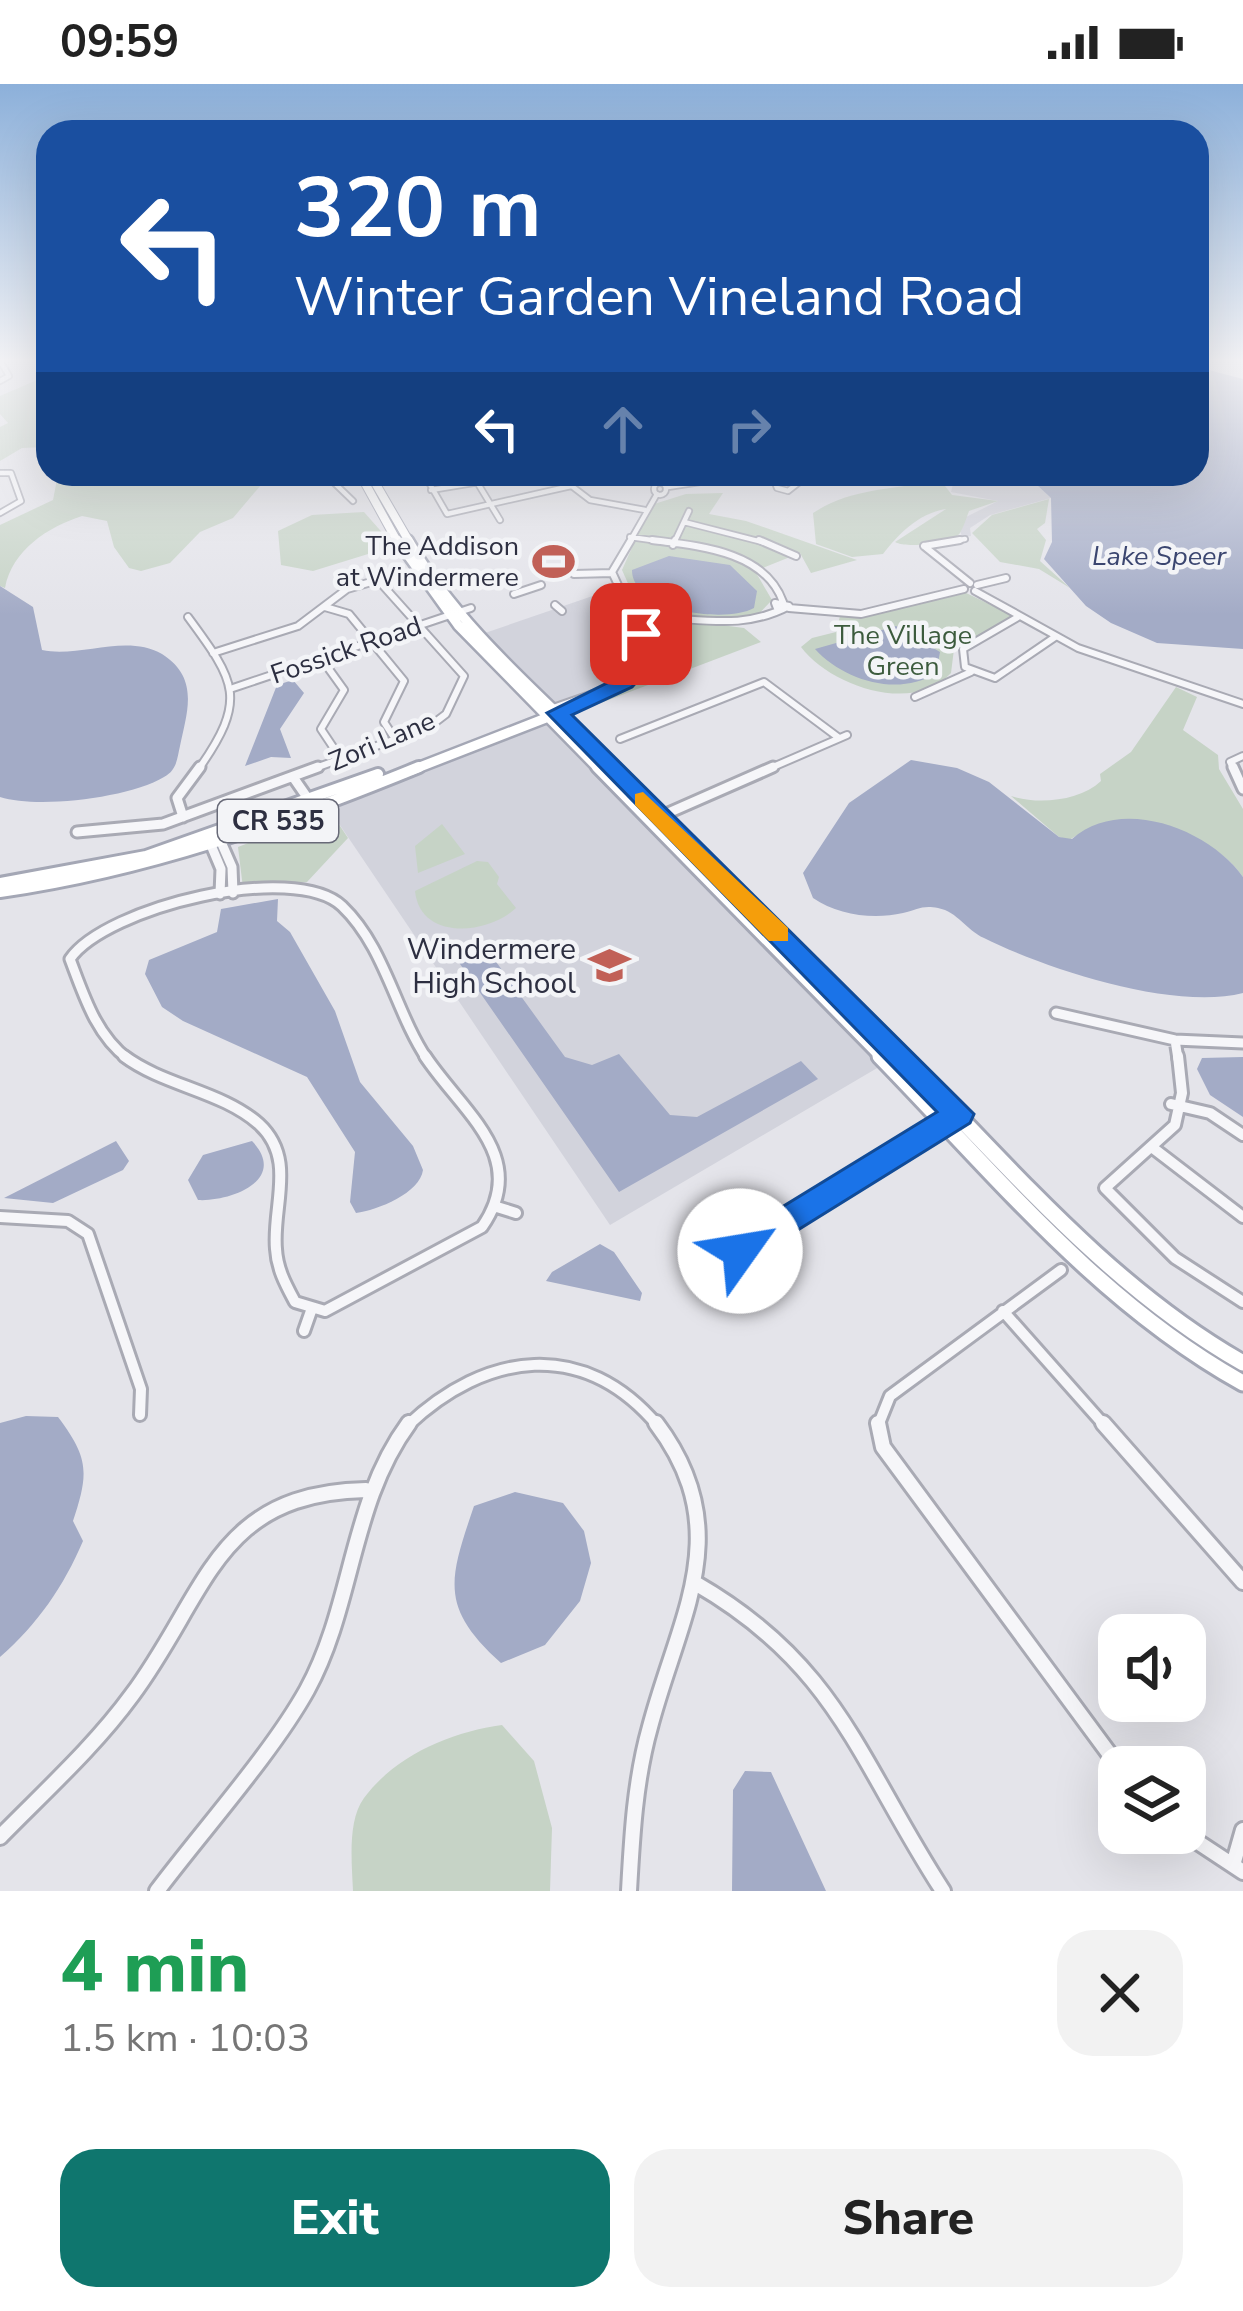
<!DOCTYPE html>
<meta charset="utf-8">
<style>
:root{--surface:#fff;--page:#f2f2f2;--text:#222;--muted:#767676;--accent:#0f766e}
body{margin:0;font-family:"Nunito Sans",sans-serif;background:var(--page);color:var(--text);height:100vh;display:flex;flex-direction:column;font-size:45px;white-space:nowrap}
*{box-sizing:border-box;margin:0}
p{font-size:39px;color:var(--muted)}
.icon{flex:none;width:66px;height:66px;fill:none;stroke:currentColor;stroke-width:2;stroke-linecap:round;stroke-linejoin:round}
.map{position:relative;height:1807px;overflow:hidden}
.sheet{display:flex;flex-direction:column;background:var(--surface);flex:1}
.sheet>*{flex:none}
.banner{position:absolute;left:36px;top:36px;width:1173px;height:366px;border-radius:36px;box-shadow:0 12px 48px #0002;background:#1a4fa0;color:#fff;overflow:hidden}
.controls{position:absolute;left:1098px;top:1530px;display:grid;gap:24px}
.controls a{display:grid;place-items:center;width:108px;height:108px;border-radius:24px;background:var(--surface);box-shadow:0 12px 48px #0002;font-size:60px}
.pin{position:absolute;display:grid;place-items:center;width:102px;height:102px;color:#fff;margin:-51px;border-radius:24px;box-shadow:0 6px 18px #0006}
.me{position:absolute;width:132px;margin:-66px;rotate:58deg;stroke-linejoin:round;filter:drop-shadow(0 0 9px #0008)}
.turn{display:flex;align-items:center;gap:42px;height:252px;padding:0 60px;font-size:54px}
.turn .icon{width:156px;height:156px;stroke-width:2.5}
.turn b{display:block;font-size:84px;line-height:102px}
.lanes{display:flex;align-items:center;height:114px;padding:0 60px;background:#0003;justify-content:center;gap:60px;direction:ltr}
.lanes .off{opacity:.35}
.round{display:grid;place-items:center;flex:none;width:126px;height:126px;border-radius:36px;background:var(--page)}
.overview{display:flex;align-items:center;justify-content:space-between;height:204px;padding:0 60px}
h1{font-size:72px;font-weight:800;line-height:90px;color:#1e9e55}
.primary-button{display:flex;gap:24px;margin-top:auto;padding:24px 60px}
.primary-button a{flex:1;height:138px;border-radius:36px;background:var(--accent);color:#fff;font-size:48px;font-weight:800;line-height:138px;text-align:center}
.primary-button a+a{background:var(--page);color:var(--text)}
.status{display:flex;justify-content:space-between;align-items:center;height:84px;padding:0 60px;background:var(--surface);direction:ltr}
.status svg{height:33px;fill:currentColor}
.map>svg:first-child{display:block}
.built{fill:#d2d3dc}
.green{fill:#c6d3c6}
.water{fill:#a3abc6}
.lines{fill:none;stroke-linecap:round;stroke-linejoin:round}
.minor-far4-casing{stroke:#a9aab4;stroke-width:8}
.minor-far3-casing{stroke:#a9aab4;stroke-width:10}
.minor-far2-casing{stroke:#a9aab4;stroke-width:15}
.minor-far1-casing{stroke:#a9aab4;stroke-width:16}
.minor-casing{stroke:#a9aab4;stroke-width:20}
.major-far3-casing{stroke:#a4a7b5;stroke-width:10}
.major-far2-casing{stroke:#a4a7b5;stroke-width:14}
.major-far1-casing{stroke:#a4a7b5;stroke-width:16}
.major-casing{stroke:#a4a7b5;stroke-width:21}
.minor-far4{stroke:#f6f6f9;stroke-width:4.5}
.minor-far3{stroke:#f6f6f9;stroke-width:6}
.minor-far2{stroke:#f6f6f9;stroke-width:9}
.minor-far1{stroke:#f6f6f9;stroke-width:10}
.minor{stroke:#f6f6f9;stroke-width:14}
.major-far3{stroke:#fff;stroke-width:8}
.major-far2{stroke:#fff;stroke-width:9}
.major-far1{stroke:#fff;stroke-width:10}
.major{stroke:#fff;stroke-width:15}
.route{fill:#1a73e8;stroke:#114b97;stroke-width:3}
.slow{fill:#f59e0b}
.labels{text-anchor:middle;stroke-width:9;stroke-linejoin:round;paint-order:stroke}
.far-poi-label{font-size:27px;fill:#2d2f41;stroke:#f3f4f7;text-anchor:end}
.far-water-label{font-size:27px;font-style:italic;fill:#3b4670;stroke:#f3f4f7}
.far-park-label{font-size:27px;fill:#3c5b3d;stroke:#f3f4f7}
.far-street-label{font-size:27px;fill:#2d2f41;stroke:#f3f4f7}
.shield{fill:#f3f4f7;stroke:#686a78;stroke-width:3}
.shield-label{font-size:27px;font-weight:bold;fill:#2d2f41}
.poi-label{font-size:30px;fill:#2d2f41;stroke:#f3f4f7;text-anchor:end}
</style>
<div class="status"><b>09:59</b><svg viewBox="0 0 49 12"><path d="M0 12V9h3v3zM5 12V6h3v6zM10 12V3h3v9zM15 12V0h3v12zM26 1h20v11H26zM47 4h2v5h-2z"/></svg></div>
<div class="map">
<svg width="1243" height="1807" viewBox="0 0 1243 1807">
<rect width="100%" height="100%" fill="#e4e4ea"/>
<path class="built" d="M980,390H1025L1051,414L990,431L970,444L971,452L962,453L959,443L964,434L998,417L951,408L953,400Z
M613,505L636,552V573L617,596L565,618L554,619L485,549Z
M542,640L550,641L884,980L610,1141L327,722Z"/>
<path class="green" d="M48,284V363L22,364L0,377V343L8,339L0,330V312L44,293Z
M58,390H265L266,395L233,434L200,448L170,479L141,487L129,484L114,463L107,437L82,432C48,443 12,466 5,504L0,502V441L53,416Z
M928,398H942L952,411L998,417L969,427C966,435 964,442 960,449C954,459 907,465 895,458L946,425C917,430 899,450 883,470L852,473L816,460L813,429C850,405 887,406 928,398Z
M723,409L709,430L746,437L857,476L811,489L800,469L755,487L772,516L753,536L703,535L639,524L622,486L651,421L686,410Z
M1049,415L1045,439L1037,445L1046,456L1040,477L1070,504L1039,485L1000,478L972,449L992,431Z
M364,428L394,462L313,487L281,481L278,447L312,431Z
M962,507L1014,532L954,565L951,589C914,631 830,602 801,563L812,554L836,548L840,532L868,531Z
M661,533L744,544L761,558L577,628C590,607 636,612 651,567L640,535Z
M1176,603L1197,613L1183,646L1218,671L1219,685L1243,725V793C1209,743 1119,724 1069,756L1059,753L1011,712C1038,721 1080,717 1101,697L1100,690L1131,668Z
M330,727L348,754L307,798L243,804L238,763Z
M442,740L465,770L418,789L415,762Z
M477,777L488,778L499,793L497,800L516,824C488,851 420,857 415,807Z
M502,1641L534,1677L552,1744L550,1807H353C352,1780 347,1737 364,1714C396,1671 451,1648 502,1641Z"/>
<path class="water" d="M1197,283L1243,295V565L1157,559L1111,539L1086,522L1044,475L1052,458L1051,414L1025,390H1197Z
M669,472L730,481L757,507L754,524C725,540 632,527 632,486Z
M0,502L33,523L42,566C80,574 126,549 162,570C200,594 187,628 180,662C177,675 177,686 164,693C129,714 38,725 0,713Z
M896,542L940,568L936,589C899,613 844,597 815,565Z
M293,596L304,609L280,645L291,674L271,673L245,682L277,601Z
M911,676L957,684L989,698L1059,753L1072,755C1122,711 1210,746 1243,793V909C1174,927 1046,885 984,854C966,846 958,828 938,824C921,821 918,826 903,829C873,836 838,831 813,814L803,789L849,719Z
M278,815L277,837L290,848L335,927L360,998L413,1062L423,1086C420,1109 378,1126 356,1129L350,1118L355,1068L307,993L183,937L162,923L145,890L149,876L217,848L221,825Z
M444,857L486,864L565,973L592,981L619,970L670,1031L697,1033L801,977L818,995L619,1108Z
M1243,973V1033L1210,1011L1197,985L1202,974Z
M116,1057L129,1077L123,1086L53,1119L4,1114Z
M252,1057C289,1096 230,1118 198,1116L188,1096L203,1071Z
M600,1160L614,1168L642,1209L640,1217L546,1197L552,1188Z
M26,1332L58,1333C89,1374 89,1389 73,1437L83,1457C64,1502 37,1541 0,1573V1339Z
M515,1408L563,1419L584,1447L591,1479L580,1517L545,1561L501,1579C439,1523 449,1496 474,1422Z
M745,1687L771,1688L826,1807H732L733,1706Z"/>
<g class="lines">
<defs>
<path id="minor-far4" d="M0,297L9,292L1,278
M0,389H11L21,417L0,429
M325,390L353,417
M424,390L447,430L571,402
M556,390L590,416L645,426
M774,396L777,404L788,407L802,396
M477,398L500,436
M654 405a6 6 0 1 1 12 0a6 6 0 1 1-12 0Z
M668,403L713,396H802
M431,406L528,390
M684,438L766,459
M630,453L673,459
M629,459L657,410
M674,459L689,427
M942,459L965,455"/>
<path id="minor-far3" d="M652,456C699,462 765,467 783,518
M759,456L796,472
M673,461L675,456
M924,462L970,499
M924,462L960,456
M574,490L612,489
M977,501L1006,494
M975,507L1078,564L1243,620
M514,510L541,501
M555,521L562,527
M325,523L349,530L404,597L384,638L395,655
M789,524L861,530L964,505
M188,533C236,598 248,615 198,686
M1018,533L963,565L965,583L995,594L1055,553
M633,534C689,530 736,550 789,522L775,519L778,527
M213,569L298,542L347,505L378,496L464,592L446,630L429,643L310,686
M321,574L344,606L321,645L341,675
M233,604L471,524
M915,613L971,588
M553,624L593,610
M558,629L606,610L644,577L641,551L612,488L631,456
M620,655L764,598L839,654
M766,686L847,651
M1234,686L1230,678L1243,672"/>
<path id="minor-far2" d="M1233,683L1243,705
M293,693L311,719
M183,733L177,714L200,683
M659,733L773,683
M77,748L163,740L318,683
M218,751L232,783L233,809
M208,754L221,785L220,810
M1056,929L1175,956L1243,959
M1175,956L1178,975
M128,975C96,951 84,912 70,875C106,823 294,777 342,822C385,863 395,927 427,975"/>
<path id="minor-far1" d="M124,972C164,1002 222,1007 259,1040C297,1075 272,1122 276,1165C277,1185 286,1201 295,1218L325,1227L482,1143C531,1073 462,1028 425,972
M1178,972L1182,1009L1175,1041L1105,1104L1175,1174L1243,1218
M1171,1020L1210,1029L1243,1051
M1153,1064L1243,1133
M497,1123L516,1129
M0,1133L68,1137L88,1150L141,1305L140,1331
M740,1167L944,1039
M1003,1227L1105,1342
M304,1247L311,1227
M407,1342C486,1267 584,1254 658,1342
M878,1342L890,1312L1061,1186"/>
<path id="minor" d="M878,1339L883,1363L1119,1683
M1103,1339L1243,1498
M695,1499C838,1581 859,1678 943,1807
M1184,1749L1243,1788
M0,1753C45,1707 94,1663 132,1611C208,1509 215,1409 366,1406
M1233,1781L1243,1746
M157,1807C202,1747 272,1669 307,1606C354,1520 350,1419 409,1339
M629,1807C632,1752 635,1696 650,1643C679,1532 738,1447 656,1339"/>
<path id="major-far3" d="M360,390L398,459
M370,390L410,459"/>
<path id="major-far2" d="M397,456L458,541L600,686
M408,456C459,545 544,614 616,686
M412,686L551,632"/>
<path id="major-far1" d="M597,683L883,975
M613,683L903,975
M0,799L146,772L378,690
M0,808C147,787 282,739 419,683"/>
<path id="major" d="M880,972C994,1089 1099,1219 1243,1299
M900,972C1008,1081 1109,1203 1243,1279"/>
</defs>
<use href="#minor-far4" class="minor-far4-casing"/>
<use href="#minor-far3" class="minor-far3-casing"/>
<use href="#minor-far2" class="minor-far2-casing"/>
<use href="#minor-far1" class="minor-far1-casing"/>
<use href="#minor" class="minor-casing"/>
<use href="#major-far3" class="major-far3-casing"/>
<use href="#major-far2" class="major-far2-casing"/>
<use href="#major-far1" class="major-far1-casing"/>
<use href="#major" class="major-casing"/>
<use href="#minor-far4" class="minor-far4"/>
<use href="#minor-far3" class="minor-far3"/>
<use href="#minor-far2" class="minor-far2"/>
<use href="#minor-far1" class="minor-far1"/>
<use href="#minor" class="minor"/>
<use href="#major-far3" class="major-far3"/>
<use href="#major-far2" class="major-far2"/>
<use href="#major-far1" class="major-far1"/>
<use href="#major" class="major"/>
</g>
<linearGradient id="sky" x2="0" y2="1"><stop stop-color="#8cb0da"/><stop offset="0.52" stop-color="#f3f3f6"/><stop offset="1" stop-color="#f3f3f6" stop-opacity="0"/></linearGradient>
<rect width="1243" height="531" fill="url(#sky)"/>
<path class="route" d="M641,545L651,550V582L632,603L572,631L974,1030L970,1039L740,1182L728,1178L723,1167L728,1156L937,1028L547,629L617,594L634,577L631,550Z"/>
<path class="slow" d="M643,708L788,844V857H769L635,721V710Z"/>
<defs>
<symbol id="stadium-bare" viewBox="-9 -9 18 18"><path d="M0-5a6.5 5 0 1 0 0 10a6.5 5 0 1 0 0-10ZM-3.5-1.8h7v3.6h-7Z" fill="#c16057" stroke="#f3f4f7" stroke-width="2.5" paint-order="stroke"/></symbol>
<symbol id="school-bare" viewBox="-9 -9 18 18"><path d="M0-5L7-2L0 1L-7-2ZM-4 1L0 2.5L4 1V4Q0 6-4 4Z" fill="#c16057" stroke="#f3f4f7" stroke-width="2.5" paint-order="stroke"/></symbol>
</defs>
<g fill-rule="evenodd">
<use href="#stadium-bare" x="524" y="448" width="59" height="59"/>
<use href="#school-bare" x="580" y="852" width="59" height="59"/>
</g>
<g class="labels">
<g class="far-poi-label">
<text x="519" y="471">The Addison<tspan x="519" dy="31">at Windermere</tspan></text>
</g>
<g class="far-water-label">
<text x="1159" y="481">Lake Speer</text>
</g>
<g class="far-park-label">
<text x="903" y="560">The Village<tspan x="903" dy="31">Green</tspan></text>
</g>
<g class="far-street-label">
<text transform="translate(346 566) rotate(-19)" y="9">Fossick Road</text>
<text transform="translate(382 657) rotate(-23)" y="9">Zori Lane</text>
</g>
<rect class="shield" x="218" y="716" width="120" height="42" rx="9"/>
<g class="shield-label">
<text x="278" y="746">CR 535</text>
</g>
<g class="poi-label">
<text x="576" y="875">Windermere<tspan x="576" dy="34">High School</tspan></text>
</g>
</g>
</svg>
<div class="controls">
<a><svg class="icon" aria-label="sound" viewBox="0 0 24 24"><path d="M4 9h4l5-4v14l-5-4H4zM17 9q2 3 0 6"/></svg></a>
<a><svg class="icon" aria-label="layers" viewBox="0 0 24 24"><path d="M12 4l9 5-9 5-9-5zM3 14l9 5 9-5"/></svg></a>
</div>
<div class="pin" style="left:641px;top:550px;background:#d93025"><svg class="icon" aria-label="arrive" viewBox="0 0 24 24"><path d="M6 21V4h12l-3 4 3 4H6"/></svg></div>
<svg class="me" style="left:740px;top:1167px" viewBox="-20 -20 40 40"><circle r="19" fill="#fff"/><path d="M0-13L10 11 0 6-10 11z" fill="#1a73e8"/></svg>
<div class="banner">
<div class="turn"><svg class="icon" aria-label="left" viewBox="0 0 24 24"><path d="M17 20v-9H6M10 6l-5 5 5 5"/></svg><div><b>320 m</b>Winter Garden Vineland Road</div></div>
<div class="lanes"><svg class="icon" aria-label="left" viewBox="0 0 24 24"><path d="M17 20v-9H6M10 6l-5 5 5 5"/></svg><svg class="icon off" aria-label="ahead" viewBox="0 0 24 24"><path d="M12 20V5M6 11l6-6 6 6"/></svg><svg class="icon off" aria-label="right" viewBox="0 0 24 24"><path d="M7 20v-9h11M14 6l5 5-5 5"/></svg></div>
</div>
</div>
<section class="sheet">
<div class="overview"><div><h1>4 min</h1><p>1.5 km · 10:03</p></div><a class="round"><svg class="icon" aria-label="close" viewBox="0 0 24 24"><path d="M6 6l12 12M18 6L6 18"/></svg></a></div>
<div class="primary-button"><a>Exit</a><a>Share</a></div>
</section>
